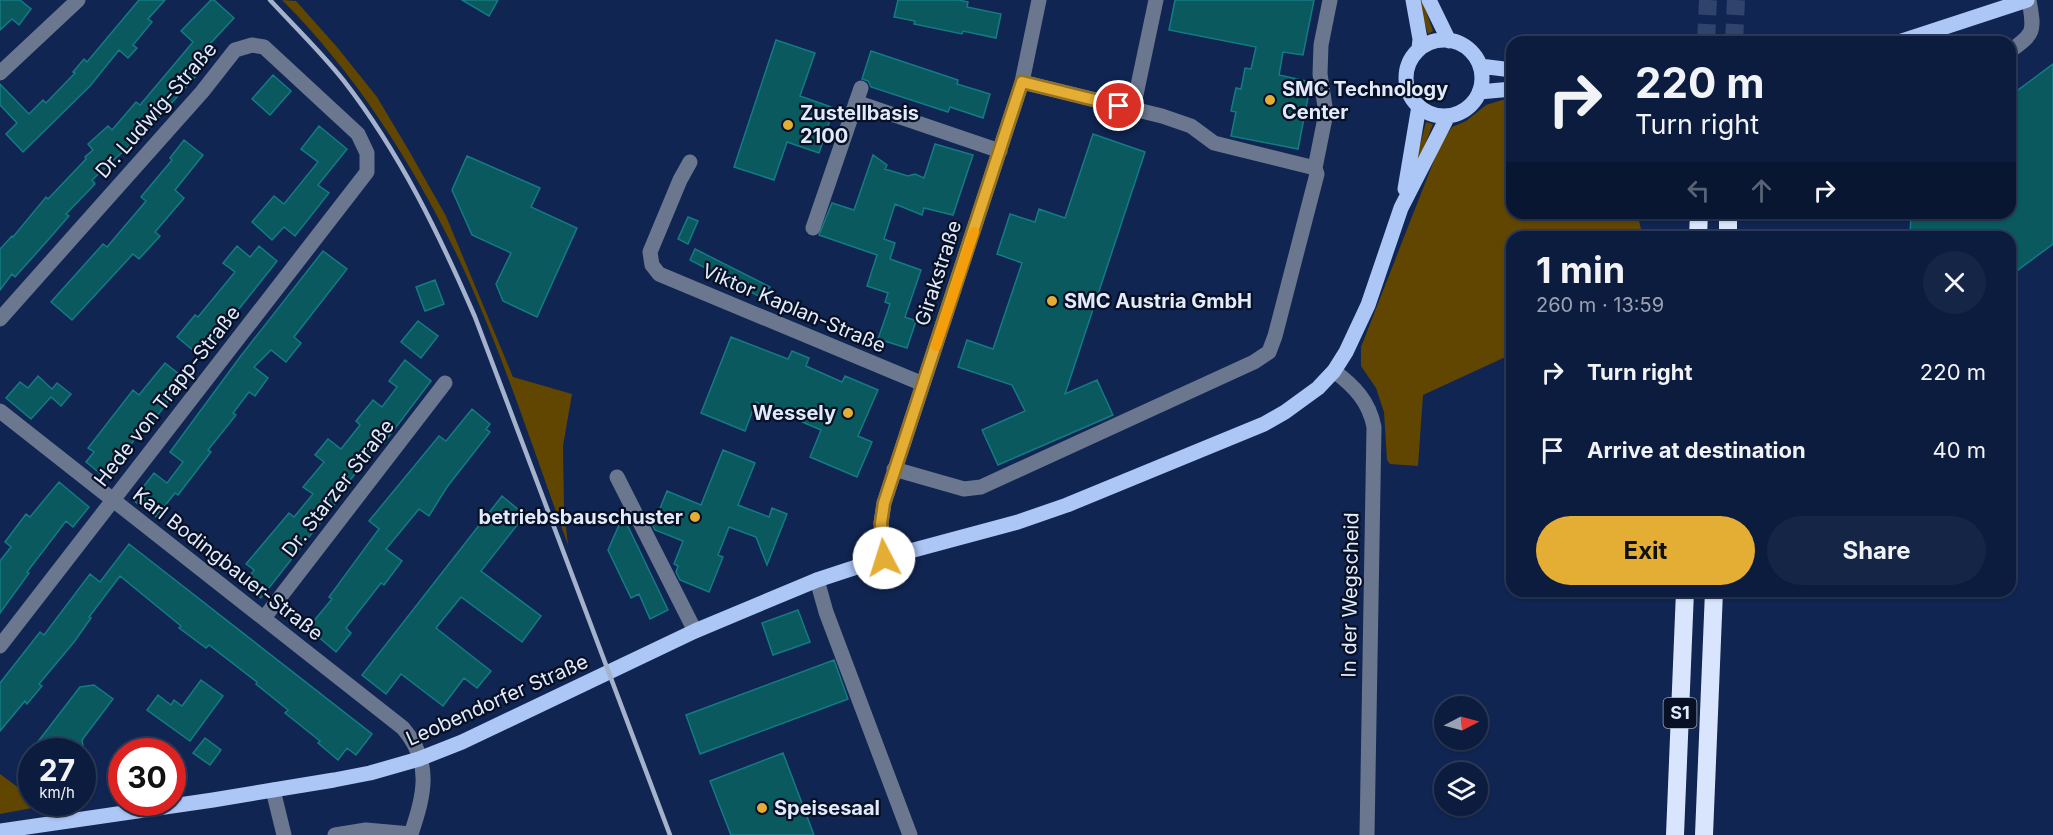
<!DOCTYPE html>
<meta charset="utf-8">
<style>
:root{--surface:#0c1c3e;--page:#152545;--text:#f1f3f6;--muted:#9aa1b0;--line:#2c3a58;--accent:#e4ae35}
body{margin:0;font-family:Inter,sans-serif;background:var(--page);color:var(--text);height:100vh;display:flex;flex-direction:column;font-size:22px;white-space:nowrap}
*{box-sizing:border-box;margin:0}
p{font-size:20px;color:var(--muted)}
.icon{flex:none;width:33px;height:33px;fill:none;stroke:currentColor;stroke-width:2;stroke-linecap:round;stroke-linejoin:round}
.map{position:relative;flex:1;overflow:hidden}
.side{position:absolute;left:1506px;top:231px;width:510px;height:366px;display:flex;flex-direction:column;background:var(--surface);border-radius:18px;box-shadow:0 2px 4px #0004,0 0 0 2px var(--line)}
.side>*{flex:none}
.guide{position:absolute;left:1506px;top:36px;width:510px;height:183px;border-radius:18px;box-shadow:0 2px 4px #0004,0 0 0 2px var(--line);background:#0c1c3e;color:var(--text);overflow:hidden}
.needle{width:39px;rotate:84deg}
.controls{position:absolute;left:1434px;top:696px;display:grid;gap:12px}
.controls a{display:grid;place-items:center;width:54px;height:54px;border-radius:50%;background:var(--surface);box-shadow:0 2px 4px #0004,0 0 0 2px var(--line);font-size:30px}
.speed{position:absolute;left:18px;top:738px;display:flex;gap:12px;font-size:30px;font-weight:700;text-align:center}
.speed>*{display:grid;place-content:center;width:78px;height:78px;border-radius:50%;background:var(--surface);box-shadow:0 2px 4px #0004,0 0 0 2px var(--line);line-height:1}
.speed small{font-size:15px;font-weight:400}
.speed .limit{border:9px solid #d22;background:#fff;color:#111}
.pin{position:absolute;display:grid;place-items:center;width:51px;height:51px;color:#fff;margin:-26px;border:3px solid #fff;border-radius:50%;box-shadow:0 2px 6px #0007}
.me{position:absolute;width:66px;margin:-33px;rotate:355deg;stroke-linejoin:round;filter:drop-shadow(0 0 4px #0008)}
.turn{display:flex;align-items:center;gap:21px;height:126px;padding:0 30px;font-size:27px}
.turn .icon{width:78px;height:78px;stroke-width:2.5}
.turn b{display:block;font-size:42px;line-height:51px}
.lanes{display:flex;align-items:center;height:57px;padding:0 30px;background:#0003;justify-content:center;gap:30px;direction:ltr}
.lanes .off{opacity:.35}
.round{display:grid;place-items:center;flex:none;width:63px;height:63px;border-radius:32px;background:var(--page)}
.summary{display:flex;align-items:center;justify-content:space-between;height:102px;padding:0 30px}
h1{font-size:36px;font-weight:700;line-height:45px}
.cta{display:flex;gap:12px;margin-top:auto;padding:12px 30px}
.cta a{flex:1;height:69px;border-radius:36px;background:var(--accent);color:#111;font-size:24px;font-weight:700;line-height:69px;text-align:center}
.cta a+a{background:var(--page);color:var(--text)}
ul{padding:0;list-style:none}
li{display:flex;align-items:center;gap:18px;height:78px;padding:0 30px}
li div{flex:1}
li b{display:block;font-size:22px}
li em{font-style:normal}
.map>svg:first-child{display:block}
.green{fill:#614601}
.building{fill:#0a595e;stroke:#157b83;stroke-width:1.5}
.lines{fill:none;stroke-linecap:round;stroke-linejoin:round}
.highway-tunnel{stroke:#2f436c;stroke-width:18;stroke-dasharray:18 9;stroke-linecap:butt}
.minor{stroke:#6a778e;stroke-width:15}
.major{stroke:#acc6f6;stroke-width:15}
.highway{stroke:#d9e5fc;stroke-width:18}
.rail{stroke:#a5b2cb;stroke-width:4.5}
.route-casing{stroke:#947122;stroke-width:15}
.route{stroke:#e4ae35;stroke-width:10}
.slow{stroke:#f59e0b;stroke-width:10}
.poi-dot{fill:#e4ae35;stroke:#071024;stroke-width:2}
.labels{text-anchor:middle;stroke-width:4.5;stroke-linejoin:round;paint-order:stroke}
.shield{fill:#071024;stroke:#a0a9bb;stroke-width:1.5}
.shield-label{font-size:18px;font-weight:bold;fill:#e1ebfc}
.poi-label{font-size:20px;font-weight:bold;fill:#e1ebfc;stroke:#071024;text-anchor:start}
.street-label{font-size:20px;fill:#e1ebfc;stroke:#071024}
</style>
<div class="map">
<svg width="2053" height="835" viewBox="0 0 2053 835">
<rect width="100%" height="100%" fill="#102552"/>
<path class="green" d="M282,0L296,1L337,47L377,97L408,149L446,216L513,377L572,394L563,446L564,510L568,545C533,449 500,345 456,253C411,161 355,73 282,0Z
M1418,0H1422L1433,31L1428,34Z
M1512,97V213H1637L1643,237H1512V354L1423,395L1418,466L1390,464L1387,460L1384,412L1376,388L1361,366V347L1440,145L1452,127L1466,121L1486,105Z
M1426,122L1433,124L1417,165L1415,164Z
M0,774L31,797L32,802L39,803L43,806L0,814Z"/>
<path class="building" d="M0,0H20L31,9L19,25L12,19L0,30Z
M139,0H165L148,19L152,22L133,45L137,48L128,58L119,50L90,86L23,152L6,134L17,123L0,105V84L29,114L43,100L46,103L75,73L73,72L84,59L87,62Z
M211,0H214L234,18L195,60L203,68L142,136L141,135L92,180L95,184L66,214L69,216L48,240L15,277L12,274L0,290V249L12,236L13,237L46,197L48,199L86,159L85,157L93,150L88,144L108,126L112,130L136,102L140,105L167,73L193,42L181,31Z
M462,0H498L489,16Z
M898,0H959L968,2L967,7L1001,14L996,38L963,31L962,34L914,24L915,21L894,17Z
M1175,0H1314L1303,55L1283,52L1279,75L1311,82L1298,149L1231,136L1236,112L1231,111L1236,88L1241,89L1245,68L1251,69L1256,47L1169,30Z
M776,40L815,53L800,96L834,108L819,153L787,142L774,180L734,167Z
M871,51L958,80L957,84L990,94L983,118L950,107L948,112L871,87L868,81L862,79Z
M2053,64V244L2010,276V237H1910L1911,213H2010V96Z
M273,75L291,91L270,115L252,99Z
M319,126L347,149L318,185L329,193L295,236L284,227L272,240L252,222L274,196L284,204L318,162L301,149Z
M1093,134L1145,152L1065,394L1097,380L1113,415L998,465L982,430L1025,411L1012,385L958,367L967,340L993,349L1022,263L997,254L1010,214L1035,222L1039,209L1065,218Z
M184,140L203,155L175,190L184,198L155,232L160,236L139,259L133,254L72,320L51,302L103,244L107,247L146,201L141,197L172,160L170,158Z
M935,144L973,155L953,215L924,208L922,215L895,204L884,239L895,243L890,259L921,270L905,317L916,321L907,348L878,339L890,304L885,302L888,293L867,286L877,255L819,235L832,203L854,210L873,155L887,165L885,169L908,176L915,174L924,178Z
M467,156L540,188L531,207L577,228L537,317L503,301L496,284L511,253L472,235L452,190Z
M688,217L698,221L688,244L678,239Z
M237,246L250,257L259,246L277,261L201,357L177,337L195,315L198,317L235,272L223,263Z
M695,249L770,287L764,299L690,260Z
M323,251L347,269L294,337L301,343L286,362L271,350L254,367L268,378L255,396L249,392L233,413L236,415L208,450L211,452L178,495L175,493L156,517L133,500L154,473L167,483L183,462L170,452L240,357Z
M435,280L444,304L425,311L416,287Z
M418,321L438,336L421,358L401,342Z
M731,337L788,359L792,351L809,358L806,366L842,382L845,376L878,390L858,436L872,442L857,477L810,457L821,430L756,402L745,431L701,413Z
M405,360L431,381L384,443L381,441L340,493L342,495L261,598L244,584L254,570L246,564L289,513L294,517L313,494L303,487L324,462L315,455L328,439L341,449L360,425L356,421L373,400L382,407L397,387L389,381Z
M165,363L185,379L148,428L145,426L128,448L131,449L107,479L86,462L94,452L88,448L133,390L139,395Z
M38,376L52,389L57,383L71,394L61,406L51,397L31,419L6,398L20,382L28,388Z
M472,409L490,424L486,429L490,432L447,487L429,516L419,509L386,549L402,561L384,585L381,583L346,628L351,633L336,652L308,628L332,599L329,597L379,529L369,521L439,436L446,441Z
M723,450L755,463L738,505L769,517L772,508L787,514L767,565L756,537L729,527L718,555L723,557L709,592L680,580L676,572L678,566L674,564L683,541L655,530L653,526L667,491L701,505Z
M59,482L89,507L73,527L66,521L27,572L29,573L0,613V561L11,547L5,542L26,514L30,517Z
M502,496L525,515L481,571L541,616L522,642L461,597L436,628L491,671L477,688L464,678L443,706L401,674L386,694L362,675Z
M623,516L668,610L650,619L639,594L631,598L608,550Z
M129,544L372,734L356,755L347,748L338,760L318,743L320,741L285,713L288,710L256,684L257,682L209,645L206,648L179,628L181,626L120,576L89,617L91,618L74,642L39,684L42,686L27,704L25,701L0,731V683L40,632L44,635L90,574L100,582Z
M798,610L810,642L773,655L762,623Z
M834,660L848,699L700,754L686,715Z
M201,680L223,696L190,741L147,710L158,695L171,705L174,700L182,706Z
M94,685L113,699L82,740L84,752H30L80,687Z
M205,738L221,750L210,765L193,753Z
M783,753L814,835H731L710,781Z"/>
<g class="lines">
<path class="highway-tunnel" d="M1706,42L1708,0
M1734,42L1736,0"/>
<path class="minor" d="M2010,51C2036,33 2034,30 2029,0
M0,73L78,0
M856,102L1000,151
M1133,109L1156,0
M690,162L680,180L650,252L652,265L659,274L923,384
M1315,168L1326,113L1320,74L1321,45L1330,0
M813,228L861,88
M0,319L202,92L235,50L252,45L264,47L358,134L367,153V172L0,646
M1334,371C1354,386 1369,401 1374,427L1367,835
M0,411L403,728C433,763 424,795 411,834L366,830L335,835
M894,469L964,489L981,487L1254,362L1269,352L1275,336L1317,174L1315,168L1214,143L1191,126L1162,116L1022,82
M617,477L695,631
M884,558L881,523L884,503L1022,82L1039,0
M817,580L826,612L910,835
M264,618L445,383
M273,790L284,835"/>
<path class="major" d="M1413,0L1420,39L1419,49
M1429,0L1449,41
M1406 78a38 38 0 1 1 76 0a38 38 0 1 1-76 0Z
M1899,42L2027,0
M1480,66L1512,70
M1479,92L1512,89
M1405,189L1419,106
M0,831L213,800L334,780L370,773L419,759L462,742L695,631L817,580L884,558L1018,522L1067,505L1264,424L1285,412L1318,388L1334,371L1346,352L1368,305L1401,208L1448,116"/>
<path class="highway" d="M1698,237L1699,213
M1728,237V213
M1675,835L1685,591
M1704,835L1714,591"/>
<path class="rail" d="M270,0C295,27 321,52 344,81C400,153 439,234 475,317L670,835"/>
</g>
<g class="lines">
<defs>
<path id="route" d="M884,558L881,523L884,503L1022,82L1119,106"/>
</defs>
<use href="#route" class="route-casing"/>
<use href="#route" class="route"/>
<path class="slow" d="M936,346L974,232"/>
</g>
<g class="poi-dot">
<circle cx="1270" cy="100" r="6"/>
<circle cx="788" cy="125" r="6"/>
<circle cx="1052" cy="301" r="6"/>
<circle cx="848" cy="413" r="6"/>
<circle cx="695" cy="517" r="6"/>
<circle cx="762" cy="808" r="6"/>
</g>
<g class="labels">
<rect class="shield" x="1663.5" y="698" width="33" height="30" rx="4.5"/>
<g class="shield-label">
<text x="1680" y="719">S1</text>
</g>
<g class="poi-label">
<text x="1282" y="96">SMC Technology<tspan x="1282" dy="23">Center</tspan></text>
<text x="800" y="120">Zustellbasis<tspan x="800" dy="23">2100</tspan></text>
<text x="1064" y="308">SMC Austria GmbH</text>
<text x="836" y="420" text-anchor="end">Wessely</text>
<text x="683" y="524" text-anchor="end">betriebsbauschuster</text>
<text x="774" y="815">Speisesaal</text>
</g>
<g class="street-label">
<text transform="translate(156 110) rotate(-49)" y="7">Dr. Ludwig-Straße</text>
<text transform="translate(938 273) rotate(-72)" y="7">Girakstraße</text>
<text transform="translate(794 308) rotate(23)" y="7">Viktor Kaplan-Straße</text>
<text transform="translate(167 396) rotate(-52)" y="7">Hede von Trapp-Straße</text>
<text transform="translate(338 488) rotate(-52)" y="7">Dr. Starzer Straße</text>
<text transform="translate(228 564) rotate(38)" y="7">Karl Bodingbauer-Straße</text>
<text transform="translate(1350 595) rotate(-89)" y="7">In der Wegscheid</text>
<text transform="translate(497 700) rotate(-24)" y="7">Leobendorfer Straße</text>
</g>
</g>
</svg>
<div class="controls">
<a><svg class="needle" viewBox="-14 -14 28 28"><path d="M0-13l5 13h-10z" fill="#e53935"/><path d="M0 13l5-13h-10z" fill="#9aa1b0"/></svg></a>
<a><svg class="icon" aria-label="layers" viewBox="0 0 24 24"><path d="M12 4l9 5-9 5-9-5zM3 14l9 5 9-5"/></svg></a>
</div>
<div class="speed"><div>27<small>km/h</small></div><div class="limit">30</div></div>
<div class="pin" style="left:1119px;top:106px;background:#d93025"><svg class="icon" aria-label="arrive" viewBox="0 0 24 24"><path d="M6 21V4h12l-3 4 3 4H6"/></svg></div>
<svg class="me" style="left:884px;top:558px" viewBox="-20 -20 40 40"><circle r="19" fill="#fff"/><path d="M0-13L10 11 0 6-10 11z" fill="#e4ae35"/></svg>
<div class="guide">
<div class="turn"><svg class="icon" aria-label="right" viewBox="0 0 24 24"><path d="M7 20v-9h11M14 6l5 5-5 5"/></svg><div><b>220 m</b>Turn right</div></div>
<div class="lanes"><svg class="icon off" aria-label="left" viewBox="0 0 24 24"><path d="M17 20v-9H6M10 6l-5 5 5 5"/></svg><svg class="icon off" aria-label="ahead" viewBox="0 0 24 24"><path d="M12 20V5M6 11l6-6 6 6"/></svg><svg class="icon" aria-label="right" viewBox="0 0 24 24"><path d="M7 20v-9h11M14 6l5 5-5 5"/></svg></div>
</div>
<section class="side">
<div class="summary"><div><h1>1 min</h1><p>260 m · 13:59</p></div><a class="round"><svg class="icon" aria-label="close" viewBox="0 0 24 24"><path d="M6 6l12 12M18 6L6 18"/></svg></a></div>
<ul>
<li><svg class="icon" aria-label="right" viewBox="0 0 24 24"><path d="M7 20v-9h11M14 6l5 5-5 5"/></svg><div><b>Turn right</b></div><em>220 m</em></li>
<li><svg class="icon" aria-label="arrive" viewBox="0 0 24 24"><path d="M6 21V4h12l-3 4 3 4H6"/></svg><div><b>Arrive at destination</b></div><em>40 m</em></li>
</ul>
<div class="cta"><a>Exit</a><a>Share</a></div>
</section>
</div>
